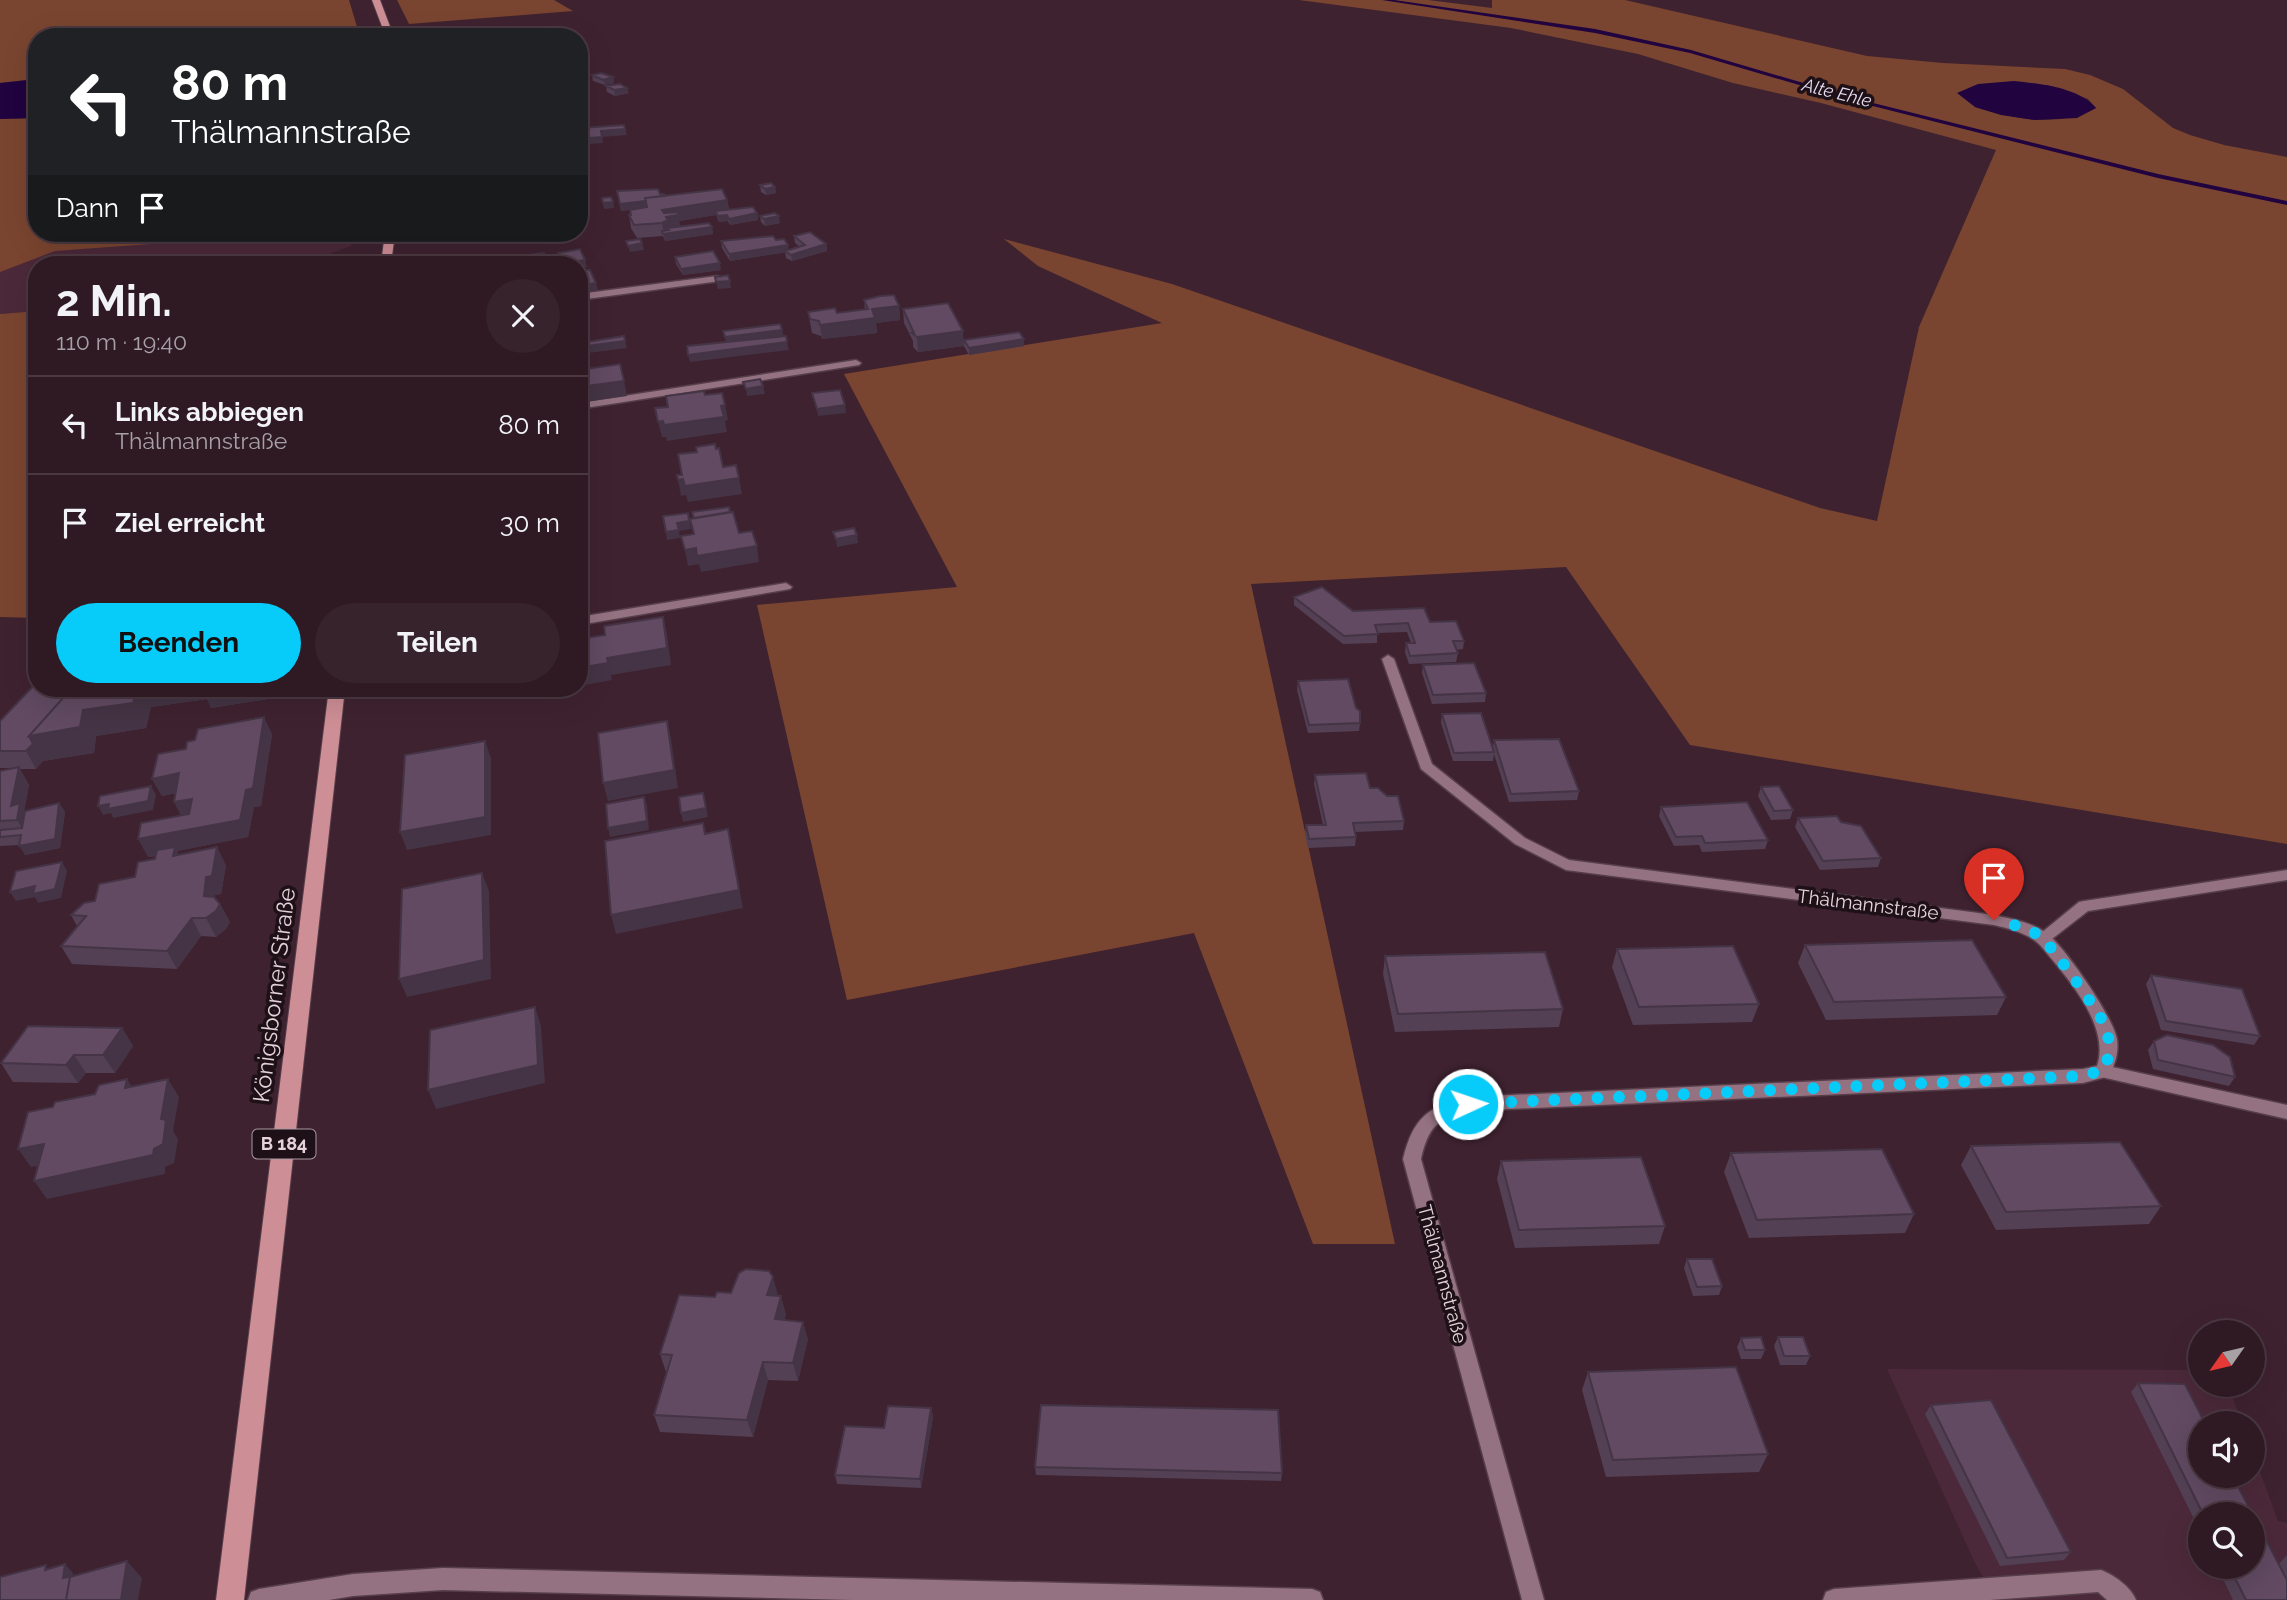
<!DOCTYPE html>
<html lang="de">
<meta charset="utf-8">
<style>
:root{--surface:#2f1a24;--page:#37232c;--text:#f1f3f6;--muted:#a7a1a6;--line:#4a3841;--accent:#07cbf9}
body{margin:0;font-family:Raleway,sans-serif;background:var(--page);color:var(--text);height:100vh;display:flex;flex-direction:column;font-size:26px;white-space:nowrap}
*{box-sizing:border-box;margin:0}
p{font-size:23px;color:var(--muted)}
.icon{flex:none;width:38px;height:38px;fill:none;stroke:currentColor;stroke-width:2;stroke-linecap:round;stroke-linejoin:round}
.map{position:relative;flex:1;overflow:hidden}
.panel{position:absolute;left:28px;top:256px;width:560px;height:441px;display:flex;flex-direction:column;background:var(--surface);border-radius:28px;box-shadow:0 7px 28px #0002,0 0 0 2px var(--line)}
.panel>*{flex:none}
.banner{position:absolute;left:28px;top:28px;width:560px;height:214px;border-radius:28px;box-shadow:0 7px 28px #0002,0 0 0 2px var(--line);background:#202124;color:#fff;overflow:hidden}
.needle{width:46px;rotate:236deg}
.tools{position:absolute;left:2188px;top:1320px;display:grid;gap:14px}
.tools a{display:grid;place-items:center;width:77px;height:77px;border-radius:50%;background:var(--surface);box-shadow:0 7px 28px #0002,0 0 0 2px var(--line);font-size:35px}
.pin{position:absolute;display:grid;place-items:center;width:60px;height:60px;color:#fff;margin:-72px -30px;border-radius:50% 50% 50% 0;rotate:-45deg;box-shadow:0 0 7px #0007}
.pin .icon{rotate:45deg}
.me{position:absolute;width:77px;margin:-38px;rotate:87deg;stroke-linejoin:round;filter:drop-shadow(0 0 5px #0008)}
.turn{display:flex;align-items:center;gap:24px;height:147px;padding:0 28px;font-size:32px}
.turn .icon{width:91px;height:91px;stroke-width:2.5}
.turn b{display:block;font-size:49px;line-height:60px}
.then{display:flex;align-items:center;height:66px;padding:0 28px;background:#0003;gap:14px;font-size:26px}
.round{display:grid;place-items:center;flex:none;width:74px;height:74px;border-radius:37px;background:var(--page)}
.summary{display:flex;align-items:center;justify-content:space-between;height:119px;padding:0 28px}
h1{font-size:42px;font-weight:700;line-height:52px}
.action{display:flex;gap:14px;margin-top:auto;padding:14px 28px}
.action a{flex:1;height:80px;border-radius:42px;background:var(--accent);color:#111;font-size:28px;font-weight:700;line-height:80px;text-align:center}
.action a+a{background:var(--page);color:var(--text)}
ul{padding:0;list-style:none}
li{display:flex;align-items:center;gap:21px;height:98px;padding:0 28px;border-top:2px solid var(--line)}
li div{flex:1}
li b{display:block;font-size:26px}
li em{font-style:normal}
.map>svg:first-child{display:block}
.built{fill:#4c293a;fill-rule:evenodd}
.green{fill:#7a4530;fill-rule:evenodd}
.water{fill:#20033f}
.lines{fill:none;stroke-linecap:round;stroke-linejoin:round}
.stream{fill:#20033f;fill-rule:evenodd}
.lane-casing{stroke:#563e4a;stroke-width:3}
.street-casing{stroke:#563e4a;stroke-width:3}
.primary-casing{stroke:#563e4a;stroke-width:2}
.lane{fill:#947281;fill-rule:evenodd}
.street{fill:#947281;fill-rule:evenodd}
.primary{fill:#ce8e96;fill-rule:evenodd}
.wall{fill:#534054}
.shaded-wall{fill:#443445}
.building{fill:#614a62;stroke:#443445;stroke-width:2}
.route{stroke:#07cbf9;stroke-width:12;stroke-dasharray:0 21.6}
.labels{text-anchor:middle;stroke-width:7;stroke-linejoin:round;paint-order:stroke}
.far-water-label{font-size:18px;font-style:italic;fill:#e4ddf4;stroke:#1d1016}
.shield{fill:#1d1016;stroke:#a9989f;stroke-width:2}
.shield-label{font-size:18px;font-weight:bold;fill:#e5d2da}
.street-label{font-size:19px;fill:#e5d2da;stroke:#1d1016}
.near-street-label{font-size:23px;fill:#e5d2da;stroke:#1d1016}
</style>
<div class="map">
<svg width="2287" height="1600" viewBox="0 0 2287 1600">
<rect width="100%" height="100%" fill="#3f2230"/>
<path class="built" d="M0,75H37V233H354L351,246L321,257L285,264H37V311L0,314Z
M1887,1369L2200,1370V1384H2228L2242,1423H2200V1475H2252V1450L2278,1521L2287,1523V1600H1996L1974,1561ZM2200,1514H2252V1566H2200Z"/>
<path class="green" d="M0,0H349L360,37H37V79L0,83Z
M397,0H554L573,11L409,24Z
M1299,0H1428L1492,8V0H1625L1867,56L1943,63L2065,69L2090,75L2123,89L2173,128L2190,135L2224,145L2287,157V844L1690,745L1566,567L1251,584L1395,1244H1313L1194,933L847,1000L757,605L957,587L844,374L1162,323L1038,266L1004,239L1172,284L1820,508L1877,521L1919,327L1996,150L1821,103L1733,83L1638,54L1511,28ZM2047,85L2088,99L2096,108C2058,128 2014,119 1975,107Z
M37,118V233H300L55,251L0,272V119Z
M37,311V618L0,617V314Z"/>
<path class="water" d="M37,79V118L0,119V83Z
M2014,81C2040,84 2078,87 2096,108L2077,118L2034,120L2001,115L1975,107L1957,93L1978,84Z"/>
<g class="lines">
<path class="stream" d="M1382,0H1394L1595,29L1691,50L1861,100L2158,174L2287,201V205L2158,178L1857,102L1690,53L1595,33Z"/>
<defs>
<path id="lane" d="M717,276L720,277V281L579,300V294Z
M856,360L861,363L859,365L579,409V403Z
M786,583L792,587L790,589L579,625V617Z
M2287,870V880L2088,911L2048,942H2038L2035,938L2079,902L2084,901Z
M2103,1065L2287,1105V1119L2097,1076L2095,1071L2097,1066Z
M2101,1570C2114,1575 2131,1587 2136,1600H2107L2098,1592L1990,1600H1823L1826,1592L1834,1589Z"/>
<path id="street" d="M1388,655L1394,659L1432,764L1525,838L1569,860L1994,915C2010,919 2031,922 2045,932C2064,945 2113,1017 2117,1039C2119,1053 2115,1064 2109,1076L2083,1083L1468,1111C1437,1118 1428,1128 1421,1159L1544,1600H1522L1403,1159C1413,1118 1428,1106 1468,1097L2083,1069L2097,1066C2111,1025 2065,975 2040,945C2028,933 2010,929 1994,925L1566,870L1515,844L1421,769L1382,659Z
M443,1568L1312,1589L1320,1592L1323,1600H852L443,1590L353,1596L329,1600H248L251,1592L259,1589L353,1574Z"/>
<path id="primary" d="M372,0H380L394,37H386Z
M385,233H395L391,264H381Z
M329,688H345L244,1600H216Z"/>
</defs>
<use href="#lane" class="lane-casing"/>
<use href="#street" class="street-casing"/>
<use href="#primary" class="primary-casing"/>
<use href="#lane" class="lane"/>
<use href="#street" class="street"/>
<use href="#primary" class="primary"/>
</g>
<path class="wall" d="M592,75L613,77L614,83L605,85L593,81Z
M606,86L629,93L615,96L607,92Z
M760,185L775,187L776,193L766,195L761,192Z
M617,191L660,194L665,196L727,200L729,209L757,213L758,220L730,225L728,221L719,222L716,215L679,221L680,226L712,227L713,234L665,241L663,236L637,238L631,228L629,215H631L630,210L634,209L621,211Z
M760,216L780,223L765,226L761,222Z
M794,236L826,244L827,251L792,261L786,258L785,252L730,261L722,248L721,241L776,240L788,250L800,247L795,243Z
M675,257L721,270L683,275L676,264Z
M864,300L899,306L900,320L876,323L877,333L822,339L821,336L812,333L808,312L837,313L865,310Z
M903,309L964,340L1024,346L969,355L964,346L918,352L913,347V341L904,323Z
M1294,597L1353,611L1430,622L1464,641L1463,649L1456,650L1458,653L1456,662L1409,664L1405,652L1406,643H1411L1407,632L1377,633V643L1343,644L1294,605Z
M1423,665L1486,693L1485,702L1432,704L1422,673Z
M1298,681L1360,723L1359,731L1308,733L1297,690Z
M37,682L274,698L211,708L207,699L151,707L146,728L96,736L94,753L43,761L36,769H20L29,785L24,811L25,812L59,803L65,812L60,848L25,855L20,845L0,846V771L11,768H0V721Z
M1442,714L1493,746L1494,740L1579,791L1577,800L1509,802L1494,754L1493,761H1453L1441,723Z
M272,734L261,806L254,807L248,837L177,851L179,855L226,865L221,894L215,895V898L220,904L230,922L226,929L216,937L201,936L177,969L72,964L61,946L77,926L71,915L135,877L155,859L156,856L148,857L181,815L176,793L162,796L152,779Z
M1315,775L1370,788L1404,821L1403,830L1355,832L1356,837L1355,846L1308,848L1305,834L1306,825H1323L1314,784Z
M1761,787L1793,810L1790,819L1771,820L1758,796Z
M1661,807L1768,840L1765,849L1702,852L1699,845L1674,846L1659,816Z
M1798,818L1841,822L1881,858L1878,867L1820,870L1795,827Z
M1805,945L2006,997L1997,1015L1826,1020L1798,963Z
M1617,949L1759,1004L1752,1022L1633,1025L1612,967Z
M1385,956L1563,1009L1559,1027L1395,1032L1383,974Z
M2151,975L2260,1036L2254,1045L2161,1030L2146,984Z
M122,1028L133,1046L115,1073H86L78,1083L13,1082L1,1063Z
M2154,1041L2235,1077L2229,1086L2153,1069L2148,1050Z
M1971,1146L2161,1206L2149,1224L1996,1230L1961,1165Z
M1731,1153L1914,1214L1905,1233L1749,1238L1724,1172Z
M1501,1161L1665,1226L1659,1244L1515,1248L1497,1179Z
M1687,1259L1722,1286L1719,1295L1693,1296L1684,1268Z
M778,1295L786,1314L784,1320L808,1339L798,1381L768,1380L753,1437L660,1432L654,1415L666,1372L660,1354L715,1297Z
M1778,1337L1810,1356L1806,1365H1780L1774,1346Z
M1741,1338L1765,1350L1761,1359H1741L1737,1347Z
M1588,1372L1768,1454L1759,1472L1606,1477L1582,1390Z
M2138,1383L2185,1384L2205,1423H2200V1475H2232L2279,1564L2287,1555V1600H2233L2217,1566H2252V1514H2200V1531L2131,1392Z
M1931,1405L2071,1552L2064,1560L2000,1566L1925,1414Z
M931,1408L933,1417L921,1488L837,1484L835,1475L884,1428Z
M1035,1467L1282,1473L1281,1481L1036,1475Z"/>
<path class="shaded-wall" d="M495,33V37H475V36Z
M613,77L614,83L605,85L603,80Z
M627,88L629,93L615,96L614,90Z
M625,129L627,135L602,137L601,131Z
M602,137L603,143L579,145V139Z
M587,181L589,187L579,188V182Z
M775,187L776,193L766,195L765,189Z
M727,200L729,213L715,211L716,215L679,221L681,228L712,227L713,234L665,241L662,223V210Z
M645,201L647,208L621,211L620,204Z
M613,202L614,208L604,209L603,203Z
M757,213L758,220L730,225L729,219Z
M727,215L728,221L719,222L718,216Z
M779,216L780,223L765,226L764,219Z
M642,243L644,250L630,252L628,246Z
M826,244L827,251L792,261L791,255Z
M788,245L789,252L730,261L729,254Z
M547,259L548,264H522L521,263Z
M585,260L587,267L579,268V264L563,263Z
M720,263L721,270L683,275L681,269Z
M730,281L731,288L718,289L716,282Z
M596,283L598,290L579,293V286Z
M899,306L900,320L876,323L877,333L822,339L820,325L872,309Z
M782,330L784,337L726,344L725,337Z
M963,331L964,346L918,352L917,337Z
M585,339L587,346L625,341L627,348L588,353L590,375L579,376V361Z
M1024,339V346L969,355V348Z
M787,342L789,350L690,362L688,355Z
M624,381L627,396L579,403V387Z
M763,386L765,394L747,396L746,389Z
M725,405L728,420L725,421L727,432L667,441L666,437H662L658,422Z
M845,405L846,413L818,416L817,409Z
M739,478L742,494L688,502L686,495L681,496L678,480Z
M688,513L691,529L679,531L677,523Z
M679,530L680,538L667,540L666,532Z
M857,535L858,543L837,547L836,539Z
M757,546L759,562L701,572L697,556Z
M696,548L699,564L688,566L685,550Z
M580,560L584,585L579,586V577Z
M663,617L667,634L671,665L611,675L612,680L579,686V668L607,658Z
M83,688H276L274,698L211,708L207,699L151,707L146,728L96,736L94,753L43,761L36,769L26,751L29,736Z
M264,717L272,734L261,806L254,807L248,837L177,851L184,864L173,856L174,852L148,857L138,839L246,790Z
M667,721L671,739L678,788L608,801L603,783Z
M485,741L491,758V835L407,850L400,832Z
M19,767L29,785L24,811L30,821L27,837L17,820L11,806Z
M179,773L188,791L162,796L152,779Z
M151,786L156,795L153,810L113,818L111,813L103,815L98,806Z
M703,793L708,817L683,822L681,813Z
M644,797L647,806L649,830L610,837L608,828Z
M192,799L200,817L183,820L174,802Z
M59,803L65,812L60,848L25,855L19,846Z
M728,829L743,908L616,934L611,915Z
M217,847L226,865L221,894L215,895L213,914L220,904L230,922L226,929L216,937L206,918L204,896L206,877Z
M62,862L67,871L61,898L38,903L35,897L16,901L10,892Z
M482,873L489,891L491,979L407,997L399,979Z
M192,918L201,936L177,969L167,951Z
M535,1007L541,1026L545,1083L436,1109L428,1090Z
M122,1028L133,1046L115,1073L103,1055Z
M74,1055L86,1073L78,1083L66,1065Z
M127,1079L138,1097L125,1088Z
M168,1079L179,1097L173,1131L178,1139L174,1163L165,1167V1174L47,1199L34,1181L154,1149Z
M44,1144L57,1162L31,1167L18,1149Z
M773,1277L778,1295H767Z
M781,1296L786,1314L780,1337L775,1319Z
M803,1322L808,1339L798,1381L793,1363Z
M763,1362L768,1380L753,1437L747,1420Z
M931,1408L933,1417L921,1488L920,1479Z
M127,1561L142,1578L138,1600H121Z
M65,1564L73,1573L71,1587L63,1578Z"/>
<path class="building" d="M491,28L495,33L475,36L476,37H458L455,33Z
M601,73L613,77L603,80L592,75Z
M620,84L627,88L614,90L606,86Z
M624,125L625,129L601,131L602,137L579,139V133H582L581,128Z
M585,172L587,181L579,182V173Z
M771,183L775,187L765,189L760,185Z
M658,189L660,194H664L665,196L645,198L646,201L620,204L617,191Z
M722,189L727,200L662,210L664,213L678,212V215L666,217L668,220L662,223L634,225L629,215H631L630,210L647,207L645,198Z
M611,197L613,202L603,203L602,198Z
M753,207L757,213L729,219L727,215L718,216L715,211Z
M775,213L779,216L764,219L760,216Z
M709,223L712,227L663,234L662,231L669,230L667,228Z
M810,232L826,244L791,255L785,251L805,245L794,236Z
M773,236L776,240L784,239L788,245L729,254L721,241Z
M640,239L642,243L628,246L626,241Z
M580,249L585,260L563,263L558,253Z
M713,251L720,263L681,269L675,257Z
M544,253L547,259L521,263L519,256Z
M507,261L508,264H486Z
M579,270H590L596,283L579,286Z
M728,275L730,281L716,282L715,277Z
M894,295L899,306L872,309L875,318L820,325L819,321L810,319L808,312L835,308L837,313L868,309L864,300L880,296Z
M948,303L963,331L917,337L912,333H914L903,309Z
M780,324L782,330L725,337L723,331Z
M1019,332L1024,339L969,348L964,340Z
M624,336L625,341L587,346L586,342Z
M786,336L787,342L688,355L687,346Z
M579,339H585L586,360L579,361Z
M620,364L624,381L579,387V370Z
M760,379L763,386L746,389L743,382Z
M840,390L845,405L817,409L812,393Z
M704,391L705,395L722,393L725,405L721,406L724,417L664,425L663,421L658,422L655,408L668,407L666,396Z
M715,444L716,449L719,448L723,467L736,465L739,478L685,486L683,479L678,480L677,475H682L678,454L697,452L696,447Z
M729,507L730,512L694,518L692,512Z
M733,512L739,533L752,531L757,546L697,556L696,548L685,550L681,536L694,534L690,519Z
M688,513L689,521L677,523L679,530L666,532L663,516Z
M854,528L857,535L836,539L833,532Z
M579,560H580L582,577H579Z
M1322,587L1353,611L1424,608L1430,622L1456,621L1464,641H1453L1458,653L1410,656L1406,643H1415L1408,623L1375,625L1378,634L1344,636L1294,597Z
M663,617L667,648L607,658L608,663L579,668V639L605,635L604,626Z
M1474,663L1486,693L1433,695L1423,665Z
M1348,679L1356,708L1360,711V723L1309,725L1298,681Z
M37,682V688H72L29,736L33,744L26,751H0V721Z
M72,688H137L133,703L83,710L80,727L29,736Z
M204,688H222L203,691Z
M1481,713L1494,752L1454,753L1442,714Z
M264,717L253,788L246,790L240,820L138,839L141,823L189,814L192,799L174,802L179,773L152,779L158,754L186,749L187,742L195,740L198,729Z
M667,721L674,770L603,783L598,733Z
M1559,739L1579,791L1511,794L1494,740Z
M485,741V817L400,832L405,755Z
M19,767L11,806L20,803L17,820L0,821V771Z
M1366,773L1370,788H1378L1387,796H1398L1404,821L1353,823L1356,837L1309,839L1306,825H1326L1315,775Z
M151,786L148,801L108,809L109,804L98,806L100,796Z
M1779,786L1793,810L1774,811L1761,787Z
M703,793L706,808L681,813L679,797Z
M644,797L647,821L608,828L606,804Z
M1747,802L1768,840L1705,843L1702,836L1676,837L1661,807Z
M59,803L55,839L19,846L21,835L0,837V830L22,828L25,811Z
M1837,816L1841,822L1861,826L1881,858L1823,861L1798,818Z
M703,823L705,834L728,829L739,890L611,915L605,841Z
M175,847L173,856L217,847L212,876L206,877L204,896L214,897L220,904L216,911L206,918H192L167,951L61,946L86,916L71,915L84,903L95,901L99,884L135,877L138,862L155,859L157,850Z
M62,862L55,889L33,894L35,886L10,892L16,871Z
M482,873L484,960L399,979L402,889Z
M1972,940L2006,997L1834,1002L1805,945Z
M1733,946L1759,1004L1639,1007L1617,949Z
M1545,952L1563,1009L1398,1014L1385,956Z
M2151,975L2242,989L2260,1036L2166,1021Z
M535,1007L538,1065L428,1090L430,1030Z
M28,1026L122,1028L103,1055H74L66,1065L1,1063Z
M2167,1035L2213,1045L2230,1057L2235,1077L2158,1060L2154,1041Z
M127,1079L125,1088L168,1079L161,1119L166,1120L163,1144L154,1149L153,1155L34,1181L44,1144L18,1149L28,1112L53,1107L55,1102L95,1094L99,1085Z
M2120,1142L2161,1206L2006,1212L1971,1146Z
M1882,1149L1914,1214L1757,1220L1731,1153Z
M1641,1157L1665,1226L1519,1230L1501,1161Z
M1687,1259H1712L1722,1286L1697,1287Z
M746,1269L769,1271L773,1277L767,1295L781,1296L775,1319L803,1322L793,1363L763,1362L747,1420L654,1415L672,1355L660,1354L679,1295L715,1297L717,1292L731,1293L739,1273Z
M1761,1337L1765,1350H1745L1741,1338Z
M1778,1337H1803L1810,1356H1784Z
M1736,1367L1768,1454L1613,1460L1588,1372Z
M2138,1383L2185,1384L2205,1423H2200V1475H2232L2287,1580V1600H2246L2229,1566H2252V1514H2203Z
M1991,1400L2071,1552L2007,1558L1931,1405Z
M1041,1405L1278,1410L1282,1473L1035,1467Z
M888,1406L931,1408L920,1479L835,1475L845,1426L884,1428Z
M127,1561L121,1600H66L70,1577Z
M65,1564L63,1578L77,1575L70,1577L66,1600H0V1577L46,1565L45,1570Z"/>
<g class="lines">
<path class="route" d="M1468,1104L2083,1076L2103,1070C2111,1056 2111,1040 2104,1024C2099,1012 2049,942 2040,936C2026,927 2010,924 1994,920"/>
</g>
<g class="labels">
<g class="far-water-label">
<text transform="translate(1837 93) rotate(14)" y="6">Alte Ehle</text>
</g>
<rect class="shield" x="252.5" y="1129.5" width="63" height="29" rx="5"/>
<g class="shield-label">
<text x="284" y="1150">B 184</text>
</g>
<g class="street-label">
<text transform="translate(1868 904) rotate(7)" y="7">Thälmannstraße</text>
<text transform="translate(1443 1274) rotate(75)" y="7">Thälmannstraße</text>
</g>
<g class="near-street-label">
<text transform="translate(274 995) rotate(-83)" y="8">Königsborner Straße</text>
</g>
</g>
</svg>
<div class="tools">
<a><svg class="needle" viewBox="-14 -14 28 28"><path d="M0-13l5 13h-10z" fill="#e53935"/><path d="M0 13l5-13h-10z" fill="#a7a1a6"/></svg></a>
<a><svg class="icon" aria-label="sound" viewBox="0 0 24 24"><path d="M4 9h4l5-4v14l-5-4H4zM17 9q2 3 0 6"/></svg></a>
<a><svg class="icon" aria-label="search" viewBox="0 0 24 24"><circle cx="10" cy="10" r="6"/><path d="M15 15l6 6"/></svg></a>
</div>
<div class="pin" style="left:1994px;top:920px;background:#d93025"><svg class="icon" aria-label="arrive" viewBox="0 0 24 24"><path d="M6 21V4h12l-3 4 3 4H6"/></svg></div>
<svg class="me" style="left:1468px;top:1104px" viewBox="-20 -20 40 40"><circle r="17" fill="#07cbf9" stroke="#fff" stroke-width="3"/><path d="M0-11L8 9 0 5-8 9z" fill="#fff"/></svg>
<div class="banner">
<div class="turn"><svg class="icon" aria-label="left" viewBox="0 0 24 24"><path d="M17 20v-9H6M10 6l-5 5 5 5"/></svg><div><b>80 m</b>Thälmannstraße</div></div>
<div class="then">Dann<svg class="icon" aria-label="arrive" viewBox="0 0 24 24"><path d="M6 21V4h12l-3 4 3 4H6"/></svg></div>
</div>
<section class="panel">
<div class="summary"><div><h1>2 Min.</h1><p>110 m · 19:40</p></div><a class="round"><svg class="icon" aria-label="close" viewBox="0 0 24 24"><path d="M6 6l12 12M18 6L6 18"/></svg></a></div>
<ul>
<li><svg class="icon" aria-label="left" viewBox="0 0 24 24"><path d="M17 20v-9H6M10 6l-5 5 5 5"/></svg><div><b>Links abbiegen</b><p>Thälmannstraße</p></div><em>80 m</em></li>
<li><svg class="icon" aria-label="arrive" viewBox="0 0 24 24"><path d="M6 21V4h12l-3 4 3 4H6"/></svg><div><b>Ziel erreicht</b></div><em>30 m</em></li>
</ul>
<div class="action"><a>Beenden</a><a>Teilen</a></div>
</section>
</div>
